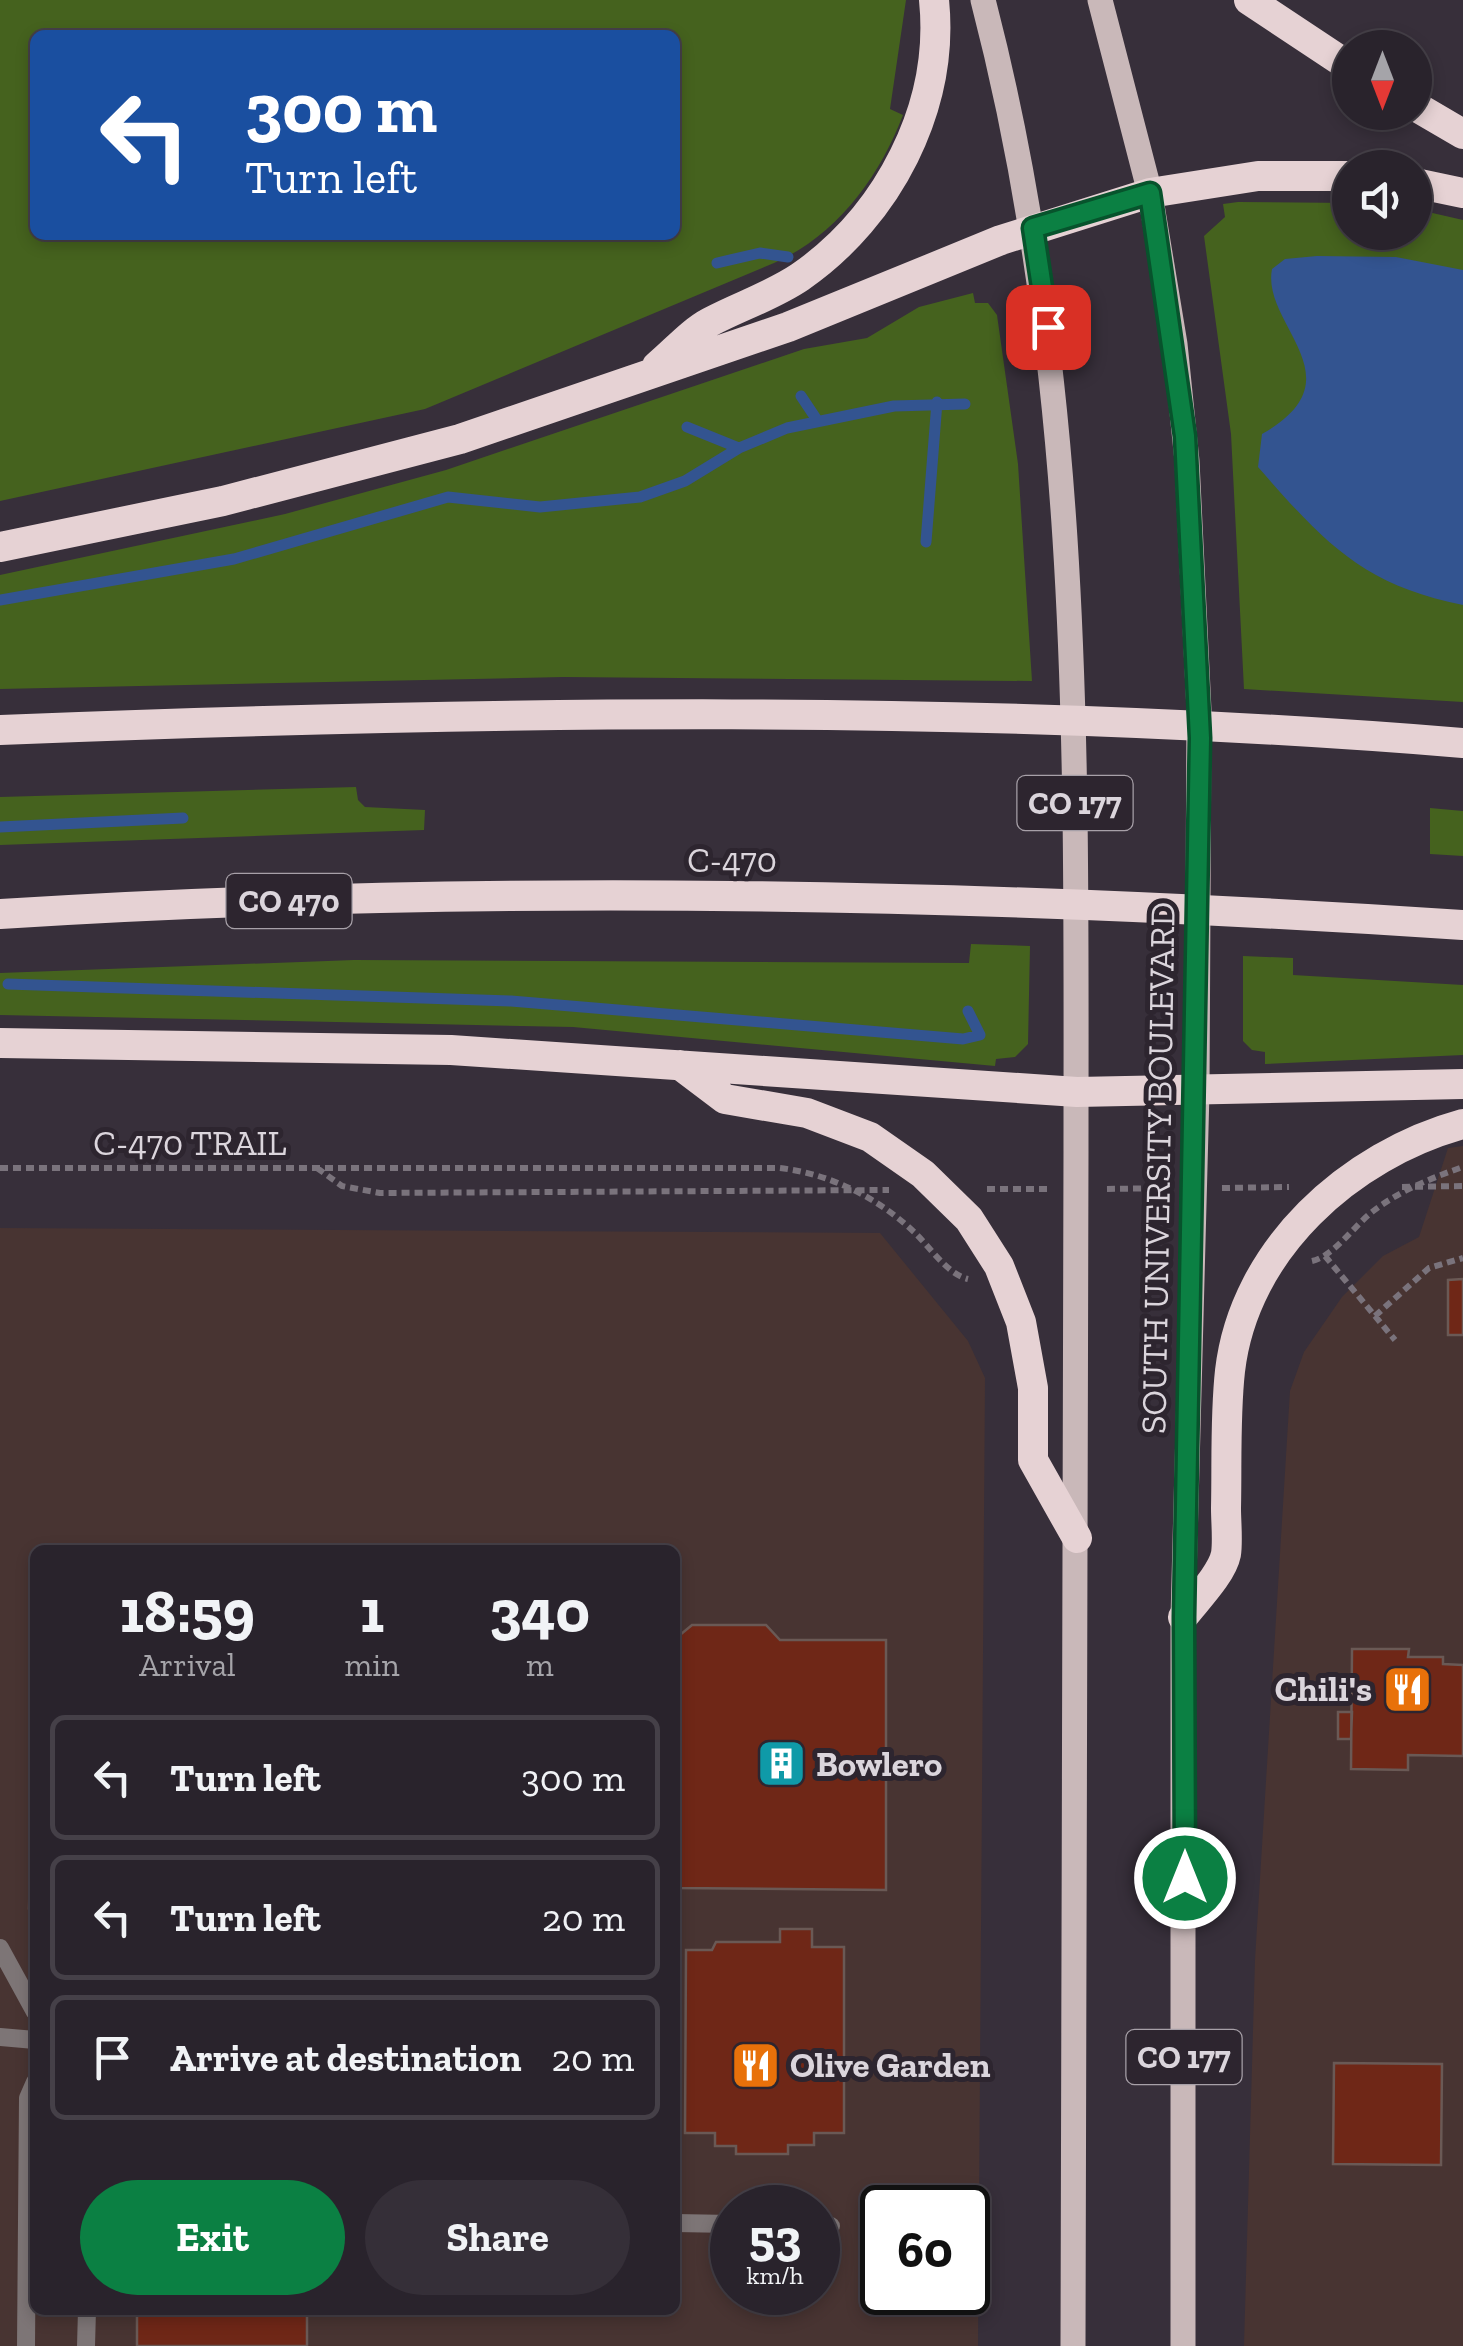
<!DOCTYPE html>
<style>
:root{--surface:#29232c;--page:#352f38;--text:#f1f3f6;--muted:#a5a4a9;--line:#454048;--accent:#0b8043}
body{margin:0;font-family:"Zilla Slab",serif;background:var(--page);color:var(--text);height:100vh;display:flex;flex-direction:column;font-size:38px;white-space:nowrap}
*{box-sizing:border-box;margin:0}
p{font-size:32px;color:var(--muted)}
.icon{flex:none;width:55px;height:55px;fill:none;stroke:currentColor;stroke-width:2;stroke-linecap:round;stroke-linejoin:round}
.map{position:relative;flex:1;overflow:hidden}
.panel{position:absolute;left:30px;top:1545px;width:650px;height:770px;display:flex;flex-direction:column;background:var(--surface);border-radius:15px;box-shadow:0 5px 15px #0003,0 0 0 2px var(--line)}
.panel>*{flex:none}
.guide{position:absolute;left:30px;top:30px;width:650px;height:210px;border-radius:15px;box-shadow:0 5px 15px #0003,0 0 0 2px var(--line);background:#1a4fa0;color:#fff;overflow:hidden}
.needle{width:65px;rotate:180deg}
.buttons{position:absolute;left:1332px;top:30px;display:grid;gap:20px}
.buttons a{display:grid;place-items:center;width:100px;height:100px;border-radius:50%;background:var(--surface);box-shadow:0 5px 15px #0003,0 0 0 2px var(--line);font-size:50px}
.speed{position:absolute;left:710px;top:2185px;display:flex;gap:20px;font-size:50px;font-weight:700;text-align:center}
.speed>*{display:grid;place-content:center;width:130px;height:130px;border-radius:50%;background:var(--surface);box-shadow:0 5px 15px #0003,0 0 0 2px var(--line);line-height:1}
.speed small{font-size:25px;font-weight:400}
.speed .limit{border:5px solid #111;border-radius:15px;background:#fff;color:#111}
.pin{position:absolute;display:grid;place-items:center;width:85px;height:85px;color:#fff;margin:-42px;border-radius:20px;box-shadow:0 5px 15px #0006}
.me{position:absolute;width:110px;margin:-55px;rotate:0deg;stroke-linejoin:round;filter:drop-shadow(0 0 8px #0008)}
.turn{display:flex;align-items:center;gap:35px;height:210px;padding:0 50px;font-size:45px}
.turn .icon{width:130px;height:130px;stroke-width:2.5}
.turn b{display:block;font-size:70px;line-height:85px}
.eta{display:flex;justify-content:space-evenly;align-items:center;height:170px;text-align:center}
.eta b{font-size:60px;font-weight:700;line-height:70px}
.button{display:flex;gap:20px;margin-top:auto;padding:20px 50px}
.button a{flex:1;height:115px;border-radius:60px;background:var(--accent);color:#fff;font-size:40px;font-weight:700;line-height:115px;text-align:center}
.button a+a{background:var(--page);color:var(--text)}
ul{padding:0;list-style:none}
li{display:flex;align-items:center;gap:30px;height:125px;margin:0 20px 15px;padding:0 30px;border:5px solid var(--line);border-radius:15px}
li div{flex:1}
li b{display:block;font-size:38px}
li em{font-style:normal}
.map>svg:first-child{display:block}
.commercial{fill:#483432;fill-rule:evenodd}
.green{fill:#45621e;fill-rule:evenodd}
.water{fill:#335490}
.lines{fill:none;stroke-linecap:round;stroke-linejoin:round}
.stream{stroke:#335490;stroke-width:11}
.building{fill:#6f2717;stroke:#6a5955;stroke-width:2.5}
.path{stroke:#7a737c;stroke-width:6;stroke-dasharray:8 5;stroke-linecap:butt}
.service{stroke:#7d7576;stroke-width:18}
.primary{stroke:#c9b8b9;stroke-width:25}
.motorway{stroke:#e6d2d4;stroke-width:30}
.route-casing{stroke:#07532c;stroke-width:25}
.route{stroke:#0b8043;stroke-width:18}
.labels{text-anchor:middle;stroke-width:10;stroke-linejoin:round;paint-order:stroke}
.shield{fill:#2d252f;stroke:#a7a0a8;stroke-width:2.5}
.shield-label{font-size:32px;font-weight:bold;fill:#dbd5dc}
.street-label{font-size:35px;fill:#dbd5dc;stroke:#2d252f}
.poi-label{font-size:35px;font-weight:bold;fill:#dbd5dc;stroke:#2d252f;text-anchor:start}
</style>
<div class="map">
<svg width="1463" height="2346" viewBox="0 0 1463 2346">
<rect width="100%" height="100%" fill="#372f3a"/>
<path class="commercial" d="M1463,1146V2346H1244L1255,1960L1290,1391L1304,1352L1342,1297L1383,1256L1419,1237L1448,1148Z
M0,1228L880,1233L968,1341L985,1378L978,2346H0ZM35,1550H675V2310H35ZM732,2208H818V2292H732ZM882,2208H968V2292H882Z"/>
<path class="green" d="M0,0H906L890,109L903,115C879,178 836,236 774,263L425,409L0,501ZM35,35H675V235H35Z
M1238,202L1350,203V232H1415V209L1463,220V702L1244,689L1231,434L1204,236L1225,217L1223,204Z
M973,293L975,303H988L997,315L1018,464L1032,681L563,677L0,689V575L285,514L446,470L804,349L867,338L919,307Z
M356,787L358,800L365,807L425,810L424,830L0,845V797Z
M1430,808L1463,811V856L1430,854Z
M971,944L1030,946L1028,1044L1015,1057L996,1059L995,1066L573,1027L0,1015V973L354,960L969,963Z
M1243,956L1293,958V975L1463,985V1055L1265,1064V1052L1252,1050L1243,1041Z"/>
<path class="water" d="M1317,256L1396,257L1463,270V605C1362,585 1323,541 1258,467L1262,434C1361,378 1261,326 1272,269L1285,259Z"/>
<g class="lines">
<path class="stream" d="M717,263L760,253L788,257
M801,396L817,420
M687,427L739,448
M926,542L937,402
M0,600L234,559L448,497L540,507L640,497L685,481L739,448L787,428L894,406L965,404
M0,827L183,818
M8,984L511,1001L963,1039L980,1035L968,1011"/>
</g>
<path class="building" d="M1463,1279V1335H1448V1280Z
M692,1625H766L780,1640H886V1890L675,1888V1639Z
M1352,1649H1409L1408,1657H1443V1664L1463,1665V1756L1408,1755V1770L1351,1769Z
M35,1663V1914L29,1909Z
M1338,1712H1352L1351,1739H1338Z
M780,1929H812V1947H844V2133H814V2145H788V2154H736V2146H715V2133H685L686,1950H712L716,1942H780Z
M1334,2063L1442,2064L1441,2165L1333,2164Z
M137,2310H307V2346H137Z"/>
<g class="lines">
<path class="path" d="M0,1168H780C830,1174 877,1197 914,1232C930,1247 947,1274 968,1279
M317,1168L342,1186L380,1193L889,1190
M1402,1187L1463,1186
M1222,1188L1289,1187
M987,1189H1049
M1107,1189L1164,1188
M1325,1256L1395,1340
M1312,1261C1334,1256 1354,1226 1372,1212C1399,1191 1431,1178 1463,1167
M1375,1316L1429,1268L1463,1258"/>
<path class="service" d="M0,1948L35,2012
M0,2037L35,2040
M675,2223L732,2224
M818,2226H831
M26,2346L28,2098L35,2082
M86,2346L87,2310"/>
<path class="primary" d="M983,0C1083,383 1076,759 1076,1151C1077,1550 1074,1948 1073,2346
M1100,0L1150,193L1175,344L1187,461L1199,710L1197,1092L1183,1617V2346"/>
<path class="motorway" d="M1249,0L1350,67
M1415,106L1463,134
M1415,183L1463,193
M657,366C674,352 691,332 710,322C740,306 772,296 800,277C888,216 945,107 934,0
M0,547L223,501L460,439L788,327L1001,240L1150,193L1258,176H1350
M0,730C485,711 979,703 1463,743
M0,914C487,883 977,893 1463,925
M0,1043L451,1050L1077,1092L1463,1084
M680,1065L725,1099L807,1113L870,1137L923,1174L969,1219L999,1266L1021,1322L1033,1388V1460L1077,1538
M1183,1617C1196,1600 1222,1574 1226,1554C1228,1540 1226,1523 1226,1508C1227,1463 1225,1416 1230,1371C1244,1249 1350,1155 1463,1124"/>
</g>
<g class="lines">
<defs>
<path id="route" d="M1048,327L1033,228L1150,193L1185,436L1200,738L1184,1617L1185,1878"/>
</defs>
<use href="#route" class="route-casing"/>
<use href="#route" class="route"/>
</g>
<defs>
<symbol id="restaurant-square" viewBox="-11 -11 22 22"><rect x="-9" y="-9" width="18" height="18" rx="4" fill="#e8710a" stroke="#2d252f"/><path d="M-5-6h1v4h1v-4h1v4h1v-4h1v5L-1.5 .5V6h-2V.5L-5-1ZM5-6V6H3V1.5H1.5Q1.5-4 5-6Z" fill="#fff"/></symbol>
<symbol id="building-square" viewBox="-11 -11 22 22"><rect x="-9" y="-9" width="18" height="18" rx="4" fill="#0f9aa8" stroke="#2d252f"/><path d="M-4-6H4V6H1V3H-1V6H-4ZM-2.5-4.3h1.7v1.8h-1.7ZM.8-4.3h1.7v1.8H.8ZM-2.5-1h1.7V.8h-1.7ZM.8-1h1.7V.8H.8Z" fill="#fff"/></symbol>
</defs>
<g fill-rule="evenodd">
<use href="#restaurant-square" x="1380" y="1662" width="55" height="55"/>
<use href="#building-square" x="754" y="1736" width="55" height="55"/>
<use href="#restaurant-square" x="728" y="2038" width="55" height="55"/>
</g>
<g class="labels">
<g class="shield">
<rect x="1017.5" y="776" width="115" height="54" rx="8"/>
<rect x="226.5" y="874" width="125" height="54" rx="8"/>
<rect x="1126.5" y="2030" width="115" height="54" rx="8"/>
</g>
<g class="shield-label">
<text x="1075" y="814">CO 177</text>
<text x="289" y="912">CO 470</text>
<text x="1184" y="2068">CO 177</text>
</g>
<g class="street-label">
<text x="732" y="872">C-470</text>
<text x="190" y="1155">C-470 TRAIL</text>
<text transform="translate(1158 1168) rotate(-89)" y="12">SOUTH UNIVERSITY BOULEVARD</text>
</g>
<g class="poi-label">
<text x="1372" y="1701" text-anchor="end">Chili's</text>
<text x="816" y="1776">Bowlero</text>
<text x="790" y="2077">Olive Garden</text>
</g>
</g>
</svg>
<div class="buttons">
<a><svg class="needle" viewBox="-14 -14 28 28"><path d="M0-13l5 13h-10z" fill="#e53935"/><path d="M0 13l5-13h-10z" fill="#a5a4a9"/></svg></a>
<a><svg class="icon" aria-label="sound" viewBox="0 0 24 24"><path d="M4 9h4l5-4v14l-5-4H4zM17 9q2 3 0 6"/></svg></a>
</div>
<div class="speed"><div>53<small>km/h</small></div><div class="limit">60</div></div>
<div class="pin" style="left:1048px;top:327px;background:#d93025"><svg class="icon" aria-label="arrive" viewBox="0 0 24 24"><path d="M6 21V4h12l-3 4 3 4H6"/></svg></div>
<svg class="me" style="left:1185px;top:1878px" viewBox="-20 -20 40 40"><circle r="17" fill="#0b8043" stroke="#fff" stroke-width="3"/><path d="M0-11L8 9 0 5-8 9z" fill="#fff"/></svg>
<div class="guide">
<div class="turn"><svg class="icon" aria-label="left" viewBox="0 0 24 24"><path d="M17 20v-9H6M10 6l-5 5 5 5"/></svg><div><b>300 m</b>Turn left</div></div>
</div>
<section class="panel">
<div class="eta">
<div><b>18:59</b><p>Arrival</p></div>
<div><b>1</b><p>min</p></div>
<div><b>340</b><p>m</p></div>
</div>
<ul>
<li><svg class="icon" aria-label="left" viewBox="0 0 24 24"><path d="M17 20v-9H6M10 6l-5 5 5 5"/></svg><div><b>Turn left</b></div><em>300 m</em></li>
<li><svg class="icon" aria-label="left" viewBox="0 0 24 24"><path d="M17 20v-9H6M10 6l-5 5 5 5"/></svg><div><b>Turn left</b></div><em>20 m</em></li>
<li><svg class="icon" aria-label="arrive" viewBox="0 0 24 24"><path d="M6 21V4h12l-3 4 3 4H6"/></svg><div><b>Arrive at destination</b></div><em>20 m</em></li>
</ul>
<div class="button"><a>Exit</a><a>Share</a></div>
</section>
</div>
